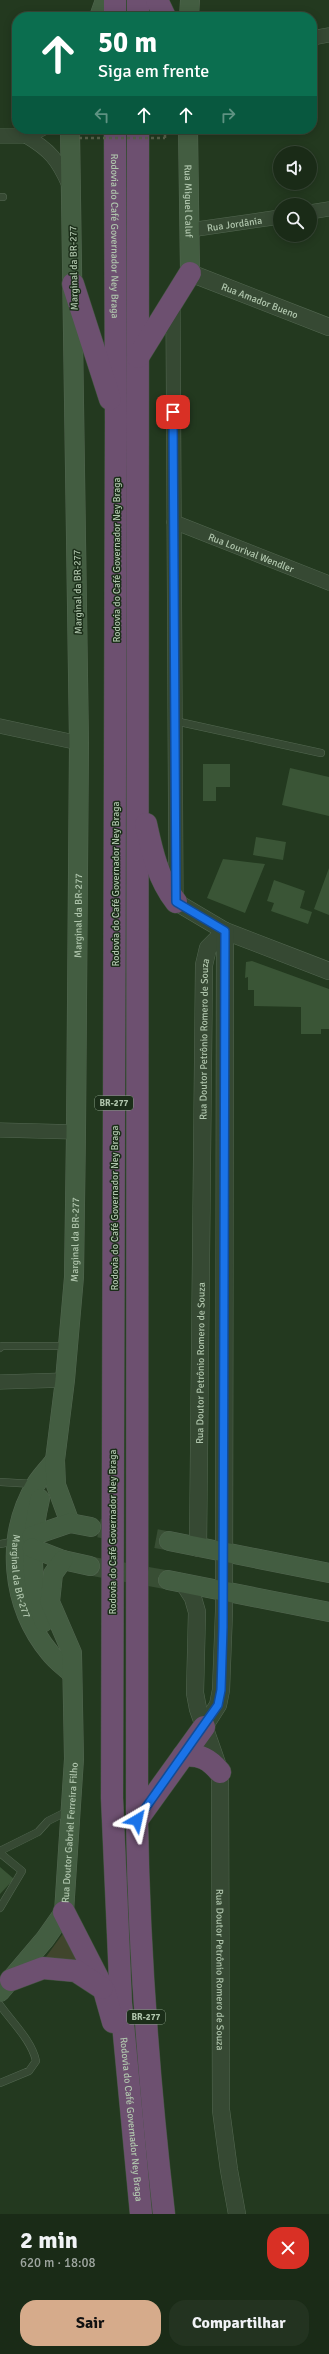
<!DOCTYPE html>
<html lang="pt">
<meta charset="utf-8">
<style>
:root{--surface:#1a2b17;--page:#233320;--text:#f1f3f6;--muted:#9fa7a1;--line:#384736;--accent:#d6ab8b}
body{margin:0;font-family:Signika,sans-serif;background:var(--page);color:var(--text);height:100vh;display:flex;flex-direction:column;font-size:15px;white-space:nowrap}
*{box-sizing:border-box;margin:0}
p{font-size:13px;color:var(--muted)}
.icon{flex:none;width:22px;height:22px;fill:none;stroke:currentColor;stroke-width:2;stroke-linecap:round;stroke-linejoin:round}
.map{position:relative;height:2214px;overflow:hidden}
.side{display:flex;flex-direction:column;background:var(--surface);flex:1}
.side>*{flex:none}
.banner{position:absolute;left:12px;top:12px;width:305px;height:122px;border-radius:16px;box-shadow:0 2px 10px #0003,0 0 0 1px var(--line);background:#0b6e4f;color:#fff;overflow:hidden}
.tools{position:absolute;left:273px;top:146px;display:grid;gap:8px}
.tools a{display:grid;place-items:center;width:44px;height:44px;border-radius:50%;background:var(--surface);box-shadow:0 2px 10px #0003,0 0 0 1px var(--line);font-size:20px}
.pin{position:absolute;display:grid;place-items:center;width:34px;height:34px;color:#fff;margin:-17px;border-radius:8px;box-shadow:0 2px 6px #0006}
.me{position:absolute;width:44px;margin:-22px;rotate:36deg;stroke-linejoin:round;filter:drop-shadow(0 0 3px #0008)}
.turn{display:flex;align-items:center;gap:14px;height:84px;padding:0 20px;font-size:18px}
.turn .icon{width:52px;height:52px;stroke-width:2.5}
.turn b{display:block;font-size:28px;line-height:34px}
.lanes{display:flex;align-items:center;height:38px;padding:0 20px;background:#0003;justify-content:center;gap:20px;direction:ltr}
.lanes .off{opacity:.35}
.round{display:grid;place-items:center;flex:none;width:42px;height:42px;border-radius:16px;background:var(--page)}
.headline{display:flex;align-items:center;justify-content:space-between;height:68px;padding:0 20px}
h1{font-size:24px;font-weight:700;line-height:30px}
.primary-button{display:flex;gap:8px;margin-top:auto;padding:8px 20px}
.primary-button a{flex:1;height:46px;border-radius:16px;background:var(--accent);color:#111;font-size:16px;font-weight:700;line-height:46px;text-align:center}
.primary-button a+a{background:var(--page);color:var(--text)}
.map>svg:first-child{display:block}
.green{fill:#40452c}
.building{fill:#3a5536}
.lines{fill:none;stroke-linecap:round;stroke-linejoin:round}
.secondary-tunnel{stroke:#384e34;stroke-width:19;stroke-dasharray:19 10;stroke-linecap:butt}
.service-casing{stroke:#536751;stroke-width:8}
.minor-casing{stroke:#536751;stroke-width:15}
.tertiary-casing{stroke:#536751;stroke-width:18}
.secondary-casing{stroke:#536751;stroke-width:20}
.motorway-casing{stroke:#40543e;stroke-width:23}
.path{stroke:#57624a;stroke-width:2.5;stroke-dasharray:3 3;stroke-linecap:butt}
.service{stroke:#364933;stroke-width:7}
.minor{stroke:#364933;stroke-width:14}
.tertiary{stroke:#364933;stroke-width:17}
.secondary{stroke:#435d41;stroke-width:19}
.motorway{stroke:#6d5070;stroke-width:22}
.path-bridge{stroke:#57624a;stroke-width:2.5;stroke-dasharray:3 3;stroke-linecap:butt}
.route-casing{stroke:#114b97;stroke-width:10}
.route{stroke:#1a73e8;stroke-width:7}
.labels{text-anchor:middle;stroke-width:3;stroke-linejoin:round;paint-order:stroke}
.shield{fill:#1b2e19;stroke:#839881;stroke-width:1}
.shield-label{font-size:9px;font-weight:bold;fill:#b0c6ad}
.street-label{font-size:10px;fill:#b0c6ad;stroke:#1b2e19}
</style>
<div class="map">
<svg width="329" height="2214" viewBox="0 0 329 2214">
<rect width="100%" height="100%" fill="#23391f"/>
<path class="green" d="M67,1928L85,1964L43,1961Z"/>
<path class="building" d="M203,764H230V787H216V801H203Z
M290,768L329,777V816L282,805Z
M256,837L286,842L283,860L253,855Z
M223,859L265,864L245,913L207,898Z
M329,868V915L314,909Z
M274,880L305,891L300,908L312,912L308,924L271,911L274,903L267,901Z
M252,961L329,989V1029H321V1034H301V1007L254,1006V990H248V977L245,978L246,962Z
M0,1867L14,1879L0,1894Z"/>
<g class="lines">
<path class="secondary-tunnel" d="M99,1528L169,1541
M90,1566L168,1580"/>
<defs>
<path id="service" d="M0,197H3
M175,721L321,753
M0,1348L2,1346H67
M0,1482L34,1484
M0,1544L16,1541
M0,1851L38,1832L48,1821L68,1811
M0,1853L22,1871L0,1908
M0,2005C12,2022 32,2041 36,2061L29,2071L0,2083"/>
<g id="minor">
<path d="M312,38L329,35"/>
<path d="M0,136H26L42,129"/>
<path d="M26,136C50,150 58,160 69,185"/>
<path d="M310,212L329,209"/>
<path id="s1" d="M190,230L280,217"/>
<path d="M173,303L176,900"/>
<path id="s2" d="M174,522L329,583"/>
<path d="M0,726L79,743"/>
<path d="M0,1130L76,1132"/>
<path d="M0,1382L65,1380"/>
</g>
<g id="tertiary">
<path id="s3" d="M190,273L329,327"/>
<path d="M176,902L225,931L329,971"/>
<path id="s4" d="M198,1548L204,965L208,948L225,931"/>
<path id="s5" d="M184,1584L193,1598L197,1612L195,1693L198,1709L220,1772L221,2110L229,2170L237,2214"/>
<path d="M204,1727L218,1705L221,1690L224,1611L225,931"/>
</g>
<g id="secondary">
<path d="M99,17L105,0"/>
<path d="M189,17L190,0"/>
<path id="s6" d="M188,129L190,273"/>
<path id="s7" d="M55,1460C49,1468 41,1476 36,1484C4,1537 11,1606 50,1653C56,1661 65,1667 72,1674"/>
<path d="M40,1499C30,1541 29,1581 44,1622"/>
<path id="s8" d="M70,1523L56,1485L55,1460L65,1380L74,1277L76,1132L79,743L70,129"/>
<path d="M32,1536L70,1523L91,1527"/>
<path d="M169,1541L329,1573"/>
<path d="M32,1548L63,1560L90,1566"/>
<path d="M168,1580L329,1612"/>
<path id="s9" d="M0,1992L45,1939L64,1912L74,1759L72,1653L50,1602L53,1574L63,1560"/>
</g>
<g id="motorway">
<path d="M115,0V17"/>
<path d="M138,0V17"/>
<path d="M157,0L165,17"/>
<path id="s10" d="M115,129L116,420L112,1798L121,2003L141,2214"/>
<path d="M138,129L137,1820C139,1951 149,2083 164,2214"/>
<path d="M73,284L110,399"/>
<path d="M138,357L190,273"/>
<path d="M146,824C152,852 158,879 176,902"/>
<path d="M183,1756C200,1754 209,1759 220,1772"/>
<path d="M137,1820L204,1727"/>
<path d="M64,1912L104,1990L113,2022"/>
<path d="M11,1980L43,1968L76,1971L102,1988"/>
</g>
</defs>
<use href="#service" class="service-casing"/>
<use href="#minor" class="minor-casing"/>
<use href="#tertiary" class="tertiary-casing"/>
<use href="#secondary" class="secondary-casing"/>
<use href="#motorway" class="motorway-casing"/>
<path class="path" d="M165,138V129"/>
<use href="#service" class="service"/>
<use href="#minor" class="minor"/>
<use href="#tertiary" class="tertiary"/>
<use href="#secondary" class="secondary"/>
<use href="#motorway" class="motorway"/>
<path class="path-bridge" d="M79,138H165"/>
</g>
<g class="lines">
<defs>
<path id="route" d="M137,1820L218,1705L221,1690L223,1627L225,931L176,902L173,412"/>
</defs>
<use href="#route" class="route-casing"/>
<use href="#route" class="route"/>
</g>
<g class="labels">
<g class="shield">
<rect x="95" y="1096" width="38" height="14" rx="3"/>
<rect x="127" y="2010" width="38" height="14" rx="3"/>
</g>
<g class="shield-label">
<text x="114" y="1106">BR-277</text>
<text x="146" y="2020">BR-277</text>
</g>
<g class="street-label">
<text dy="4" stroke="none"><textPath href="#s6" startOffset="72">Rua Miguel Caluf</textPath></text>
<text dy="4" stroke="none"><textPath href="#s1" startOffset="45">Rua Jordânia</textPath></text>
<text dy="4" stroke="none"><textPath href="#s10" startOffset="107">Rodovia do Café Governador Ney Braga</textPath></text>
<text transform="translate(73 268) rotate(-91)" y="4">Marginal da BR-277</text>
<text dy="4" stroke="none"><textPath href="#s3" startOffset="75">Rua Amador Bueno</textPath></text>
<text dy="4" stroke="none"><textPath href="#s2" startOffset="83">Rua Lourival Wendler</textPath></text>
<text transform="translate(116 560) rotate(-90)" y="4">Rodovia do Café Governador Ney Braga</text>
<text transform="translate(77 592) rotate(-91)" y="4">Marginal da BR-277</text>
<text transform="translate(115 884) rotate(-90)" y="4">Rodovia do Café Governador Ney Braga</text>
<text dy="4" stroke="none"><textPath href="#s8" startOffset="611">Marginal da BR-277</textPath></text>
<text dy="4" stroke="none"><textPath href="#s4" startOffset="509">Rua Doutor Petrônio Romero de Souza</textPath></text>
<text transform="translate(114 1208) rotate(-90)" y="4">Rodovia do Café Governador Ney Braga</text>
<text dy="4" stroke="none"><textPath href="#s8" startOffset="287">Marginal da BR-277</textPath></text>
<text dy="4" stroke="none"><textPath href="#s4" startOffset="185">Rua Doutor Petrônio Romero de Souza</textPath></text>
<text transform="translate(112 1532) rotate(-90)" y="4">Rodovia do Café Governador Ney Braga</text>
<text dy="4" stroke="none"><textPath href="#s7" startOffset="127">Marginal da BR-277</textPath></text>
<text dy="4" stroke="none"><textPath href="#s9" startOffset="182">Rua Doutor Gabriel Ferreira Filho</textPath></text>
<text dy="4" stroke="none"><textPath href="#s5" startOffset="393">Rua Doutor Petrônio Romero de Souza</textPath></text>
<text dy="4" stroke="none"><textPath href="#s10" startOffset="1991">Rodovia do Café Governador Ney Braga</textPath></text>
</g>
</g>
</svg>
<div class="tools">
<a><svg class="icon" aria-label="sound" viewBox="0 0 24 24"><path d="M4 9h4l5-4v14l-5-4H4zM17 9q2 3 0 6"/></svg></a>
<a><svg class="icon" aria-label="search" viewBox="0 0 24 24"><circle cx="10" cy="10" r="6"/><path d="M15 15l6 6"/></svg></a>
</div>
<div class="pin" style="left:173px;top:412px;background:#d93025"><svg class="icon" aria-label="arrive" viewBox="0 0 24 24"><path d="M6 21V4h12l-3 4 3 4H6"/></svg></div>
<svg class="me" style="left:137px;top:1820px" viewBox="-20 -20 40 40"><path d="M0-17L14 15 0 8-14 15z" fill="#1a73e8" stroke="#fff" stroke-width="4"/></svg>
<div class="banner">
<div class="turn"><svg class="icon" aria-label="ahead" viewBox="0 0 24 24"><path d="M12 20V5M6 11l6-6 6 6"/></svg><div><b>50 m</b>Siga em frente</div></div>
<div class="lanes"><svg class="icon off" aria-label="left" viewBox="0 0 24 24"><path d="M17 20v-9H6M10 6l-5 5 5 5"/></svg><svg class="icon" aria-label="ahead" viewBox="0 0 24 24"><path d="M12 20V5M6 11l6-6 6 6"/></svg><svg class="icon" aria-label="ahead" viewBox="0 0 24 24"><path d="M12 20V5M6 11l6-6 6 6"/></svg><svg class="icon off" aria-label="right" viewBox="0 0 24 24"><path d="M7 20v-9h11M14 6l5 5-5 5"/></svg></div>
</div>
</div>
<section class="side">
<div class="headline"><div><h1>2 min</h1><p>620 m · 18:08</p></div><a class="round" style="background:#d93025;color:#fff"><svg class="icon" aria-label="close" viewBox="0 0 24 24"><path d="M6 6l12 12M18 6L6 18"/></svg></a></div>
<div class="primary-button"><a>Sair</a><a>Compartilhar</a></div>
</section>
